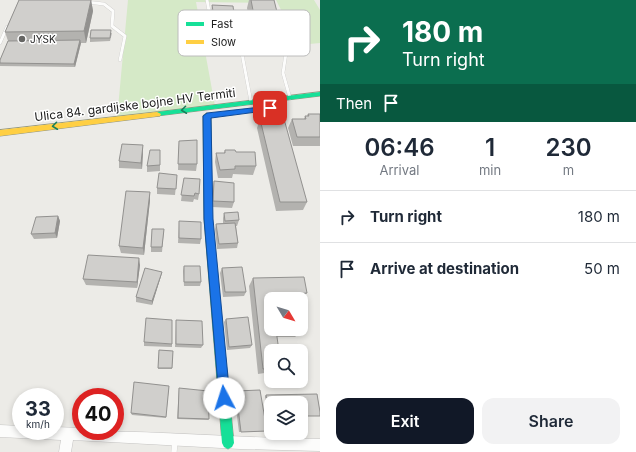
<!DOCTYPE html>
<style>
:root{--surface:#fff;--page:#f2f2f3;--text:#1f2937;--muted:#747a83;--line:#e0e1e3;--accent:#111827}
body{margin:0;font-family:Inter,sans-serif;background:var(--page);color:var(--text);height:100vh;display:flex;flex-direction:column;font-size:15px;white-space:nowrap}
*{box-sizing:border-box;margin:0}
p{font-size:13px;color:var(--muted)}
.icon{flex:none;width:22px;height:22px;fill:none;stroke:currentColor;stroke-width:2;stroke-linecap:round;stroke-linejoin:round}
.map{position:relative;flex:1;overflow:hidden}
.sheet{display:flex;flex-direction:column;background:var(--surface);width:316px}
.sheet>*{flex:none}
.top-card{background:#0b6e4f;color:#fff;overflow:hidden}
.needle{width:26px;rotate:128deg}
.tools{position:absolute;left:264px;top:292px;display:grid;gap:8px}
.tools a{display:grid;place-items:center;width:44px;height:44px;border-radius:8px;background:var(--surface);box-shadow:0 2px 6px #0003;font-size:20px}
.speed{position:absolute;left:12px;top:388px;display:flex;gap:8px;font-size:20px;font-weight:700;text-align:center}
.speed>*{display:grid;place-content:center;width:52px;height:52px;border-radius:50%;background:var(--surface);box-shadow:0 2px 6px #0003;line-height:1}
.speed small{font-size:10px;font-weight:400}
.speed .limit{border:6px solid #d22;background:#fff;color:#111}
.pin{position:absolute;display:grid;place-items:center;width:34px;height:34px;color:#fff;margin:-17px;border-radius:8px;box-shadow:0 2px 6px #0006}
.me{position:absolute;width:44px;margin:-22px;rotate:355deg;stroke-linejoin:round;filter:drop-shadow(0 0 3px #0008)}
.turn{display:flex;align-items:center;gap:14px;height:84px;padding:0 16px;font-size:18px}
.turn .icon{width:52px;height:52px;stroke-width:2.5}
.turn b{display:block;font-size:28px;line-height:34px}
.then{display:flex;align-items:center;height:38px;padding:0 16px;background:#0003;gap:8px;font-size:15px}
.eta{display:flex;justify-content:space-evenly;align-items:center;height:68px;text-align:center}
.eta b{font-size:24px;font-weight:600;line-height:28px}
.action{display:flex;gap:8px;margin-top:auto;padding:8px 16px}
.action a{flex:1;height:46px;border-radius:12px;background:var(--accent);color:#fff;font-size:16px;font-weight:600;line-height:46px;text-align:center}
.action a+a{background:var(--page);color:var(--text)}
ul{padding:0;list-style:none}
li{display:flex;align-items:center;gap:12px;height:52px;padding:0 16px;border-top:1px solid var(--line)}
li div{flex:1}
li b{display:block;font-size:15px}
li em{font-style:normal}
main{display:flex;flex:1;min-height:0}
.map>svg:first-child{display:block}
.grass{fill:#d5e9c7}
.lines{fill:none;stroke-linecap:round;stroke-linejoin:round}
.lane-far1-casing{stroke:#c5c4c3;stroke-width:3.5}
.lane-casing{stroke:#c5c4c3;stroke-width:6}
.street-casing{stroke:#c5c4c3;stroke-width:1}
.fast-casing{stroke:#92967f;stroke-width:1}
.slow-casing{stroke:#92967f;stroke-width:1}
.lane-far1{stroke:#fcfcfb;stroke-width:3}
.lane{stroke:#fcfcfb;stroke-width:5.5}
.street{fill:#fcfcfb;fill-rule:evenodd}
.fast{fill:#16e098;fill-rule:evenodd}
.slow{fill:#ffcf43;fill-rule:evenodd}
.wall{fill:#b3b2af}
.shaded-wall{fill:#92918f}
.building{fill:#d0cfcc;stroke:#92918f}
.oneway{stroke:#1a7f5b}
.route{fill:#1a73e8;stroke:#114b97}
.poi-dot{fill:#666664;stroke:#fff;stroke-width:1.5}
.labels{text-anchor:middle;stroke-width:3;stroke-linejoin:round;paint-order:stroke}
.far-poi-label{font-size:10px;fill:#1e1e1e;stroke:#fff;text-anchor:start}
.street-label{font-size:12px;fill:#1e1e1e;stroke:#fff}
.key{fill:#fff;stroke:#bcbcbc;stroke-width:1}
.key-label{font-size:11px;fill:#1e1e1e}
</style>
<main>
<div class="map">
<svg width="320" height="452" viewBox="0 0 320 452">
<rect width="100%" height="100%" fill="#ecebe7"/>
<path class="grass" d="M128,0H263L265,3L196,2L215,106L117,119Z
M276,0H314L320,10V43L299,45Z"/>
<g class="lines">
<defs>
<path id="lane-far1" d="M207,0L209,11H216
M86,2L104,4L113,11L112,26L125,36L120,60
M227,11H234L251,102
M280,34L286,53L283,73L290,98
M0,43L7,27"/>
<path id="lane" d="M174,452L175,440"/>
<path id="street" d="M0,425L21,426V431H55V427L81,428V431C160,431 240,438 320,439V451L240,449L73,440L71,452H59L61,440L0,437Z"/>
<path id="fast" d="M320,92V96L157,116L153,114L157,112Z
M207,113L211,116L212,219L234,443L232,447L228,449L224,447L222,443L204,219L203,116Z"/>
<path id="slow" d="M157,112L161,114L160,116L0,136V130Z"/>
</defs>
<use href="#lane-far1" class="lane-far1-casing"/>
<use href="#lane" class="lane-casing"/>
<use href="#street" class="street-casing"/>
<use href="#fast" class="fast-casing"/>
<use href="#slow" class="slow-casing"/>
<use href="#lane-far1" class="lane-far1"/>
<use href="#lane" class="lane"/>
<use href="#street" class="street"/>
<use href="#fast" class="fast"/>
<use href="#slow" class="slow"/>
</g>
<path class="wall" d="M19,0H91L93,11L86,43H81L75,67L0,66V60L8,41L5,32Z
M249,0H274L283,36L280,48H255L247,8Z
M212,5L237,36L236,46H215L211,15Z
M112,33L110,41L90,42V38Z
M308,114H320V146H293L288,128L292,119H304L305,116H307Z
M260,119L307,202L303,210L276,211L257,128Z
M179,141L197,164L196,171L178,170Z
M143,145V151L142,169L119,168V161Z
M160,150V171L147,172V166Z
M225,150L236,152L256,166L253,175L233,174L232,178H218L215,162L216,153H224Z
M177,175L175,195L157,194V188Z
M184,178L199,194L198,200L194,199L193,202L181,201Z
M214,181L234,202L232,208L212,207L213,187Z
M150,192V200L144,255L121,253L119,246Z
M224,213L239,220L237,226H236L238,243L237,248L217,249L215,229L216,224L223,223V218Z
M58,216L60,221L57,238L34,239L31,234Z
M179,221L201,239L200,244L178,243Z
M164,229L162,252H151V247Z
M140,265L137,288L86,285L83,279Z
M184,266L201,282L200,286H184L183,271Z
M222,268L246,292L244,296L223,297L220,273Z
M162,272L161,276L152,305L136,302V297Z
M253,278L307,293L301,300V299H271L302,330L295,337H277L271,351V372L258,374L249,286Z
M226,319L252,345L250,348L227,350L224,322Z
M176,320L203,345L201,348L175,347Z
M144,342L172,344V347L144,346Z
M159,350L173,351L172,369H158Z
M169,386L166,418L132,415L131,413Z
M179,388L209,419L208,420L177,419Z
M236,391L267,431H264L239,432L234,393Z
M317,394L320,412V416H301V403H271V417H267L265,396L266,395Z"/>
<path class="shaded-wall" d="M91,0L93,11L86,43L84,31Z
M80,40L81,43L75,67L74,64Z
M143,145V151L142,169L141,163Z
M150,192V200L144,255L143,248Z
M58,216L60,221L57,238L55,233Z
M139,258L140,265L137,288V282Z
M162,272L161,276L152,305V301Z"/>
<path class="building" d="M19,0H91L84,31L5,32Z
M251,0H274L283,36H258Z
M212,5L233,6L237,36L217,37Z
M91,30H111L110,38H90Z
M80,40L74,64L0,63V60L8,41Z
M308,114H320V137H297L292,119H306L305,116H309Z
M260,119H284L307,202H280Z
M197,140V164H178L179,141Z
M122,144L143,145L141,163L119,161Z
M150,150H160V165L147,166Z
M225,150H235L236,152H255L256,166H235V169L220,170L216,153H225Z
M159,173L177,175L176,189L157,188Z
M184,178L200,179L199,194L195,193L194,196L181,195Z
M214,181L234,183V202L213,201Z
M126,191L150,192L143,248L119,246Z
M238,212L239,220L225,221L224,213Z
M58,216L55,233L31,234L36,217Z
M179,221L201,222V239L179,238Z
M235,223L238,243L219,244L216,224Z
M152,229H164L162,247H151Z
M88,255L139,258L137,282L83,279Z
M184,266H200L201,282H184Z
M242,267L246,292H225L222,268Z
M145,268L162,272L152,301L136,297Z
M304,277L307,293L295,294L296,299H271V329H301V326L302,330H276L279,351H271V368L263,369L253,278Z
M248,317L252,345L229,347L226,319Z
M146,318L172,320V344L144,342Z
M176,320L202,321L203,345L176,344Z
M159,350L173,351L172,368H158Z
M134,382L169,386L166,417L131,413Z
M179,388L208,391L209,419L178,418Z
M260,390L267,431L241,432L236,391Z
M317,394L320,412V416H301V403H271V417H269L266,395Z"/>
<defs><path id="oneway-chevron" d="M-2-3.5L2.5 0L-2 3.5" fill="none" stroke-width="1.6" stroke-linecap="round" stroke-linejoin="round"/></defs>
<g class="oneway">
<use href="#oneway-chevron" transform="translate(184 110) rotate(173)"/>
<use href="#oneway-chevron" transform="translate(55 126) rotate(173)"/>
</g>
<path class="route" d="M270,106L272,107V110L211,118L213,219L230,398L229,403L224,404L220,403L219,398L204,219L203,116L207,113Z"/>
<circle class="poi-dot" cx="22" cy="39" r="4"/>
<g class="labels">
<g class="far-poi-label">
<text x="30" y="43">JYSK</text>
</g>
<g class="street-label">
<text transform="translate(135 105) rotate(-7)" y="4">Ulica 84. gardijske bojne HV Termiti</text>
</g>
</g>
<rect x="178" y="10" width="132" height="46" rx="6" class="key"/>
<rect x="186" y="22" width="18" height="4" fill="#16e098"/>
<rect x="186" y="40" width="18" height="4" fill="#ffcf43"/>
<g class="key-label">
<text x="211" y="28">Fast</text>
<text x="211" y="46">Slow</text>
</g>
</svg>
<div class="tools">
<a><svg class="needle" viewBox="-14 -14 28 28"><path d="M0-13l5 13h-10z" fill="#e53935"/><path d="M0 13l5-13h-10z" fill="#747a83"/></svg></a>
<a><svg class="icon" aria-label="search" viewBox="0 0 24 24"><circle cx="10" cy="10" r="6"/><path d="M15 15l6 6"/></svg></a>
<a><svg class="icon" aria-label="layers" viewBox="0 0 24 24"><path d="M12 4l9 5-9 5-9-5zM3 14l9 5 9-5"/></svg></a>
</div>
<div class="speed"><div>33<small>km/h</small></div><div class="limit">40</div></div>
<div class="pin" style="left:270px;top:108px;background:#d93025"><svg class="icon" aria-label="arrive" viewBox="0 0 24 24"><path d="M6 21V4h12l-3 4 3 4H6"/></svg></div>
<svg class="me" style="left:224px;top:398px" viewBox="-20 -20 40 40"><circle r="19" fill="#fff"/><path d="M0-13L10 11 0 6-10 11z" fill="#1a73e8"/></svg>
</div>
<section class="sheet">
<div class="top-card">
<div class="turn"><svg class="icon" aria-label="right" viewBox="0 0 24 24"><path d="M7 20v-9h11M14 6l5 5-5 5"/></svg><div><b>180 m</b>Turn right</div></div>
<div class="then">Then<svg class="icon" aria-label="arrive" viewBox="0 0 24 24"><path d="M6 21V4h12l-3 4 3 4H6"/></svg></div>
</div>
<div class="eta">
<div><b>06:46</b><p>Arrival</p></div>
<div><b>1</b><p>min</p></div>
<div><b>230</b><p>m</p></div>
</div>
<ul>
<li><svg class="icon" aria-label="right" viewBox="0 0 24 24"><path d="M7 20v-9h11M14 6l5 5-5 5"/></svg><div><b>Turn right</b></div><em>180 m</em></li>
<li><svg class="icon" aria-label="arrive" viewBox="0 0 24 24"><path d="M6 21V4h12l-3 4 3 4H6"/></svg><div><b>Arrive at destination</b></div><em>50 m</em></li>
</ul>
<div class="action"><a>Exit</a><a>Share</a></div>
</section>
</main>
